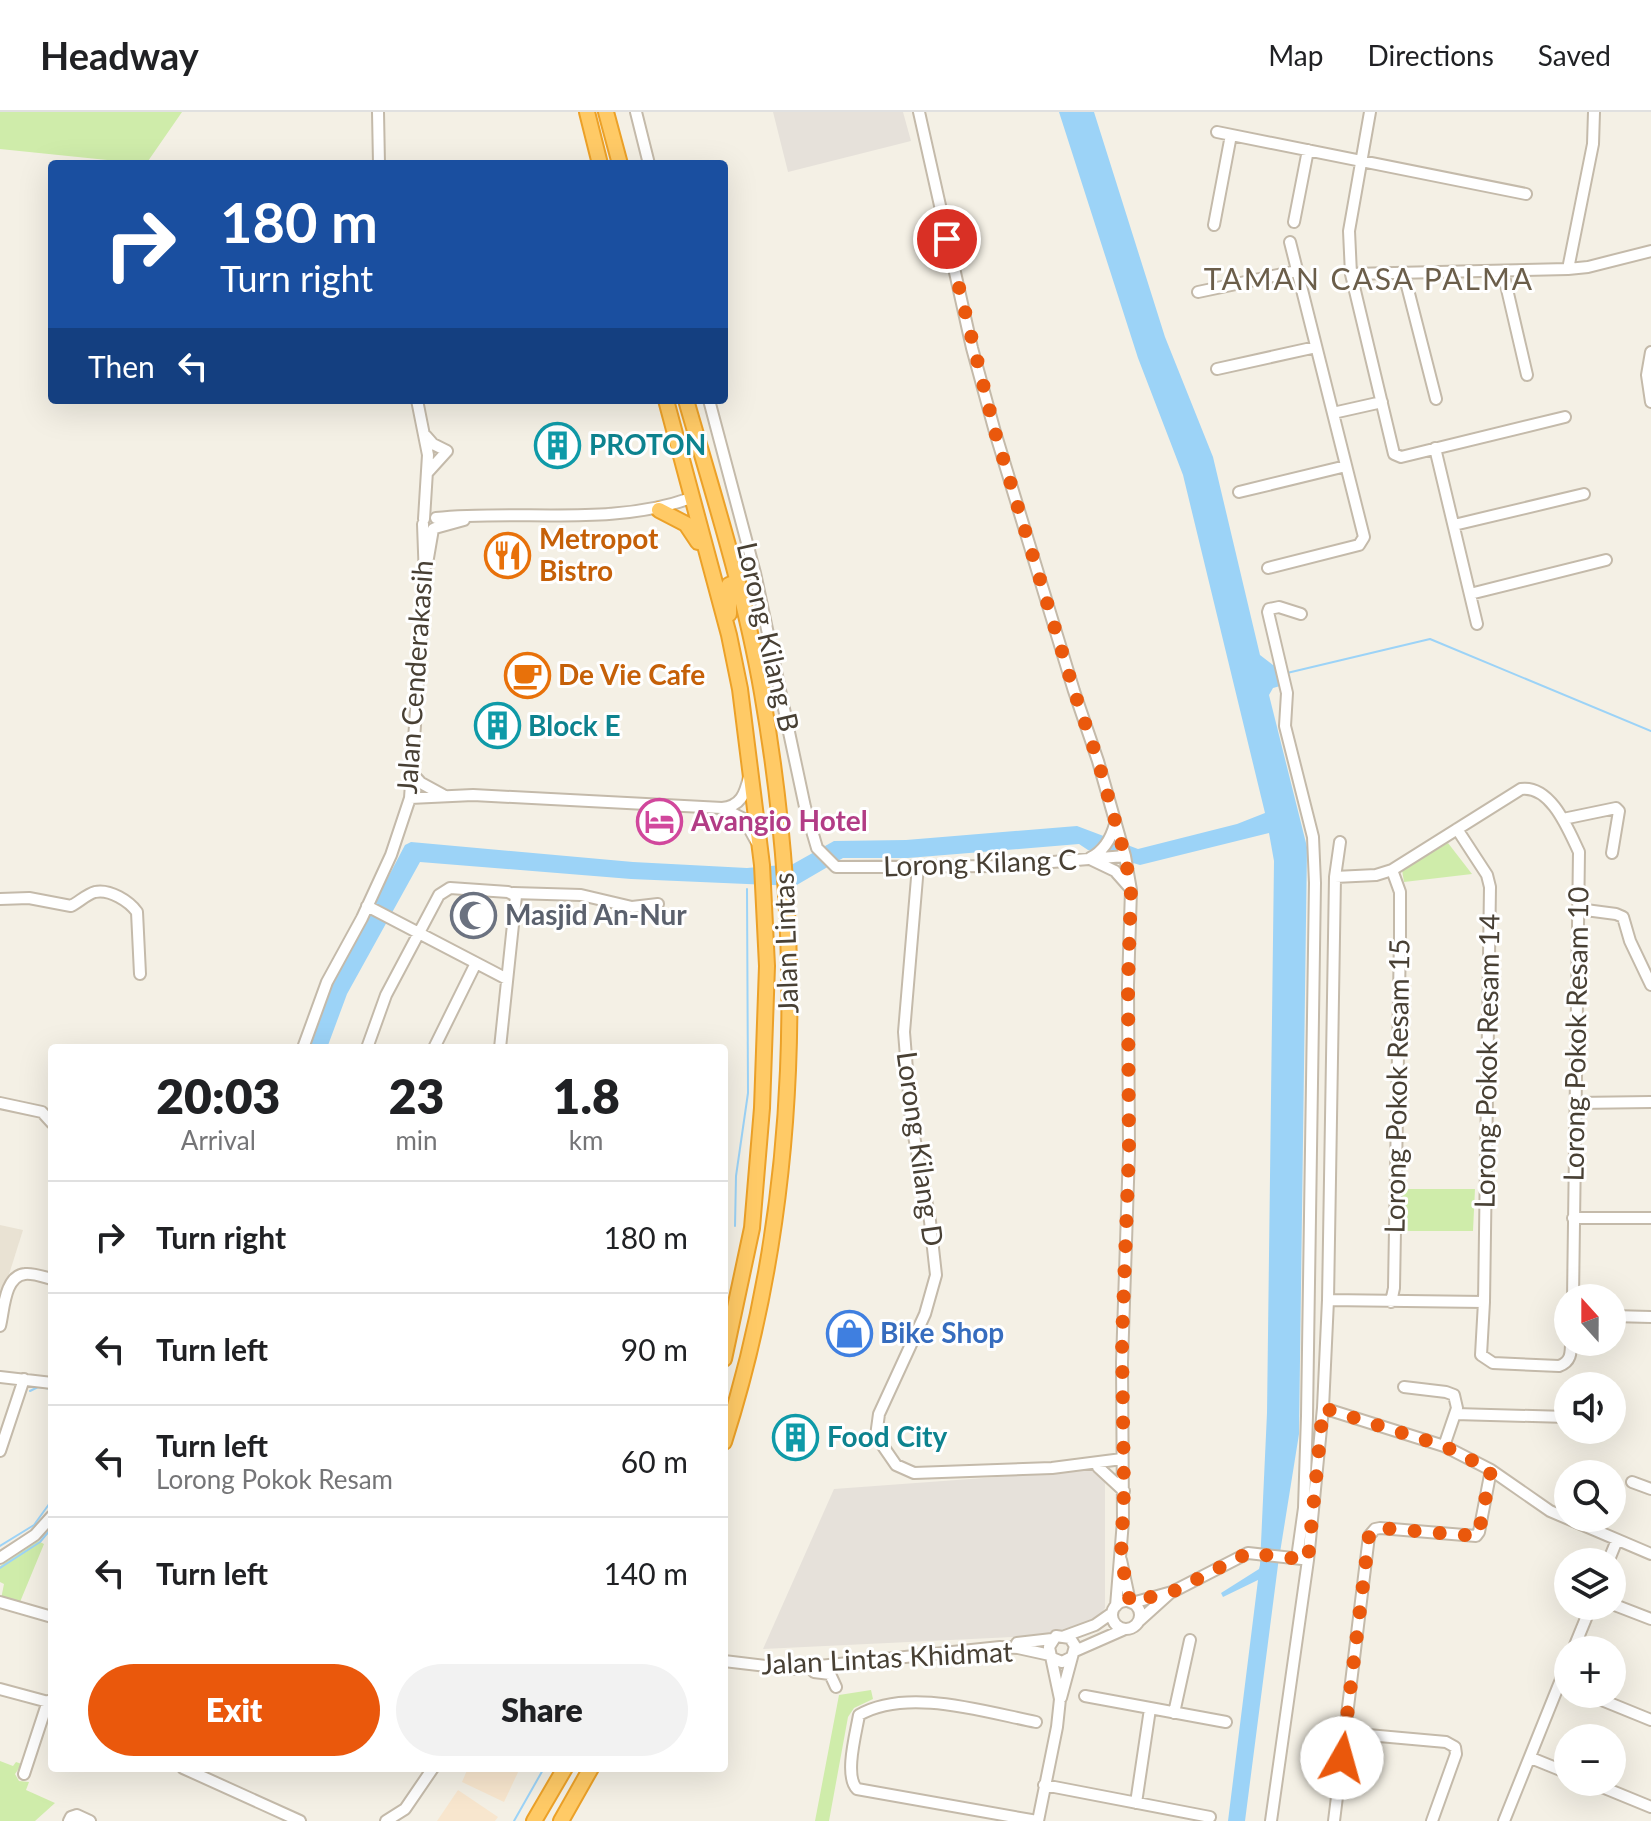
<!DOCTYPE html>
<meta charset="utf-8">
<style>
:root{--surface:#fff;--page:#f2f2f2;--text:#202124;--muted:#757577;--line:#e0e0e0;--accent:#ea580c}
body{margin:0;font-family:Lato,sans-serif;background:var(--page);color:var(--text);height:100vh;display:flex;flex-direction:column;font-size:30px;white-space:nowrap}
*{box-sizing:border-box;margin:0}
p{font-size:26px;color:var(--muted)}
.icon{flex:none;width:44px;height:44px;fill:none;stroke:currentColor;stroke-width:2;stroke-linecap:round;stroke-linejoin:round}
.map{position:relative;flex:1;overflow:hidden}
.side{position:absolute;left:48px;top:932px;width:680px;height:728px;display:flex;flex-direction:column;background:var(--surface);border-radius:8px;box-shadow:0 8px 32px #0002}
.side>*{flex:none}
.banner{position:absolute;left:48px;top:48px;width:680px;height:244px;border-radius:8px;box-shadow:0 8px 32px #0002;background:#1a4fa0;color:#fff;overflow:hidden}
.needle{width:52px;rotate:339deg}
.tools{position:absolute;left:1554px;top:1172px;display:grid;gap:16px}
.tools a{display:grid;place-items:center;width:72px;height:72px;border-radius:50%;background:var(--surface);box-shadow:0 8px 32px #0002;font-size:40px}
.pin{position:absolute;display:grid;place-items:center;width:68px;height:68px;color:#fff;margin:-34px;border:4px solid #fff;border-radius:50%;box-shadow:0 2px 8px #0007}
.me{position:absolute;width:88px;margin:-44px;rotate:7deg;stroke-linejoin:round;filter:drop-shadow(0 0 6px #0008)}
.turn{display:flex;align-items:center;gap:28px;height:168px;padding:0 40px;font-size:36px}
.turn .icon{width:104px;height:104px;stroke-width:2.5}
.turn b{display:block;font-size:56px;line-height:68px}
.then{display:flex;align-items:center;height:76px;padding:0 40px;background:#0003;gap:16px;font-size:30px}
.eta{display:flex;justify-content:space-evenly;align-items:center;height:136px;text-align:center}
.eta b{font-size:48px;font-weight:800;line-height:56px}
.cta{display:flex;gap:16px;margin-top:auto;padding:16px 40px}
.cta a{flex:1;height:92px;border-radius:48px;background:var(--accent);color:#fff;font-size:32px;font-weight:800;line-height:92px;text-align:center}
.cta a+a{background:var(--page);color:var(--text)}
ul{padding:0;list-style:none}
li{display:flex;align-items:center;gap:24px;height:112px;padding:0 40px;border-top:2px solid var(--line)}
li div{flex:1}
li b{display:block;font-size:30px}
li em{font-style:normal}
header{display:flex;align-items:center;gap:48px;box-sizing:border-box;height:112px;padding:0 40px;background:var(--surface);border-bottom:2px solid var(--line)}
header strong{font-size:38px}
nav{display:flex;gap:44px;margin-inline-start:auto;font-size:28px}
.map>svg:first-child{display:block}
.residential{fill:#e9e2d3}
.commercial{fill:#f8e6ce}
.industrial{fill:#e6e1da}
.green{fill:#cfecaa}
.water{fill:#9cd3f7}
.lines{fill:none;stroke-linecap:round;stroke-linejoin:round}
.stream{stroke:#9cd3f7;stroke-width:2}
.minor-casing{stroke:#c4baaa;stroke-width:14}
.highway-casing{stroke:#eca128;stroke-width:18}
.minor{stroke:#fff;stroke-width:10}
.highway{stroke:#ffca66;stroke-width:14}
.route{stroke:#ea580c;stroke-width:14;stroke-dasharray:0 25.2}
.labels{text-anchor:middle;stroke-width:6;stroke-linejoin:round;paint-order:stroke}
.culture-label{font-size:28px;font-weight:bold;fill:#0d838f;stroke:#fff;text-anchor:start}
.food-label{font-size:28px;font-weight:bold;fill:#c56008;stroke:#fff;text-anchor:start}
.street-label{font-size:28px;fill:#484034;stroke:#fff}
.hotel-label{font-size:28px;font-weight:bold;fill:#b23c85;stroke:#fff;text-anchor:start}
.worship-label{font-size:28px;font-weight:bold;fill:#5b616d;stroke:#fff;text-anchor:start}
.shop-label{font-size:28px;font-weight:bold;fill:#366cbe;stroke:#fff;text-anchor:start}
.neighbourhood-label{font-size:30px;letter-spacing:2px;fill:#6b5e4a;stroke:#fff}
</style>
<header>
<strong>Headway</strong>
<nav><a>Map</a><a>Directions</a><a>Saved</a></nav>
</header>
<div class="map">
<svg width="1651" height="1709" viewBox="0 0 1651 1709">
<rect width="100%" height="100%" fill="#f4f0e5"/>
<path class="residential" d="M0,1113L23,1118L0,1191Z"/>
<path class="commercial" d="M468,1656H520L504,1690L462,1670Z
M458,1678L498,1705L495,1709H437Z"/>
<path class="industrial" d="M773,0H903L911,29L788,60Z
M1094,1358L1105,1367V1496L1098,1505L1070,1517L1032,1524L763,1537L834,1377Z"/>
<path class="green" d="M0,0H182L146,52L0,37Z
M1448,731L1472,762L1404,770L1402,758Z
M1400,1077H1475L1473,1119H1399Z
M38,1429L44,1432L20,1490L1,1487L4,1472L0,1470V1454Z
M871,1578L873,1587L854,1596L848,1605L829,1709H815L839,1583Z
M0,1649L13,1654L16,1650L22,1652L15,1662L19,1669L29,1670L26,1678L55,1691L35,1709H0Z"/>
<path class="water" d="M1059,0H1094L1165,225L1213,345L1260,543L1273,553L1285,551L1291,571L1273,576L1269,583L1307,735L1299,1322L1278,1453L1245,1709H1228L1258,1468L1223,1485L1221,1481L1259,1457L1260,1453L1267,1301L1274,749L1269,721L1140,753L1088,738L1079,732L908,746H843L795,774L631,767L420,750L347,882L327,936H310L332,872L405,733L411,730L633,750L747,756L793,752L834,729L906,728L1077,714L1138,737L1237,712L1265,701L1183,363L1138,246Z"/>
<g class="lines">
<path class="stream" d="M1287,561L1430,527L1651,619
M735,1114L736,1064L748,981L747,777
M727,1167L725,1164L727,1146
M30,1279L38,1275L52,1277
M0,1434L34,1413L52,1388
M0,1456L40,1430L50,1418
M514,1709L544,1656"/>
<defs>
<path id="minor" d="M378,0L379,52
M636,0L649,52
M919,0L972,236L995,320L1074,579L1098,649L1125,744L1131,778L1128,873L1129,1040L1122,1250L1123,1409L1116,1494
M1370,0L1349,119L1351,162L1394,342L1401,345L1565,305
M1217,20L1526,82
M1294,110L1308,38
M1214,113L1231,23
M1568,157L1593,32L1594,0
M1503,160L1527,263
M1351,162L1568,157L1588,155L1651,139
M1404,162L1436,287
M1198,180L1297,159
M1651,240L1647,263L1651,290
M1217,257L1316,235
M417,288L428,343L424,407
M709,288L755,461L805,695L817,736L836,755L1004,754L1125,744
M1333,301L1382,290
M426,324L433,332L447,339L428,360
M1435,336L1477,512
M1239,380L1346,354
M436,406C520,397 610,415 691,386
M1454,413L1584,382
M435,416L464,408
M428,446L433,417
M1268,456L1359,433L1364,425L1290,130
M1470,482L1606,448
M412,661L421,671L443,683
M410,686L473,683L722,696C741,694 745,682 749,665
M724,697L744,707L756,729
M1563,707L1616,696L1619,699L1612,741
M1457,717L1487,763L1490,775L1484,1190
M1090,746C1104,739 1111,727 1115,712
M1092,748L1115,759L1130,776
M918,754L904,920L911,1008L930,1109L936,1163L925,1202L879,1302L876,1324L896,1353L914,1361L1052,1356L1122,1347
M1335,765L1340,730
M513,781L581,783L632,795L658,792
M0,787L29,786L71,794C79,790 87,782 95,780C110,777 129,789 137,800L140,862
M367,794L507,867
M1578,797L1616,802L1623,805L1630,829L1651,873
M303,936L327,870L362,806L391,743L410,686L425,467L423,412
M367,936L386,883L439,783L450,776L508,780L516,784L500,936
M434,936L476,851
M0,991L42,1000L52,1011
M1576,991L1651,990
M1573,1106H1651
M1328,1188L1484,1190L1481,1243L1493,1251L1559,1254C1571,1250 1571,1241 1571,1230
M1391,1190L1394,1176L1400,825V780L1392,758
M1612,1204L1651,1205
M0,1214C4,1199 4,1164 25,1162C33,1161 44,1165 52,1167
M0,1265L52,1271
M1404,1275L1446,1280L1454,1283L1457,1296L1444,1334
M1323,1296L1444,1334L1491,1358L1550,1399L1651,1442
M1455,1302L1567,1305
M0,1339L24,1267
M1098,1355L1124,1379
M1632,1370L1651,1377
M0,1446L35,1423L52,1404
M1297,1446L1304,1396L1307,1304L1315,771L1313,725L1285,614L1287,581L1268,500L1269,497L1279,495L1301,502
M1121,1448L1130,1490
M1608,1450L1617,1428
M1112 1503a14 14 0 1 1 28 0a14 14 0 1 1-28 0Z
M0,1490L52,1505
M1132,1491L1172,1480L1248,1441L1302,1447
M1612,1492L1651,1507
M1139,1509L1170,1481
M1065,1524L1095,1513L1112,1501
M1017,1531L1052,1527
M1573,1538L1591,1494
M1075,1539L1125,1517
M724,1549L791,1557L1000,1535L1018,1536L1050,1543
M814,1560L830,1562L836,1575
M0,1577L52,1591
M1587,1582L1651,1608
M1085,1584L1226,1610
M1061,1586L1072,1545
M1174,1601L1190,1528
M1036,1610C985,1600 907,1575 859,1603C856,1621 844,1664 857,1677L1037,1709
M1368,1623L1446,1630L1455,1635L1456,1642L1432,1709
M1531,1646L1568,1661
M183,1656L300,1709
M24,1662L48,1589
M1590,1670L1651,1695
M1044,1673L1210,1705
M1136,1691L1150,1597
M69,1709L71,1705L77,1703L90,1709
M386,1709L405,1697L433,1656
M1038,1709L1057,1615L1060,1587L1049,1535L1056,1524L1070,1526L1075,1534L1072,1545L1062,1550L1052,1546
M1271,1709L1308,1448L1323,1296L1328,1188L1335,765L1376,763L1392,758L1521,677C1551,673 1568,717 1579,740L1573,1186
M1334,1709L1369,1424L1375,1417L1380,1416L1476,1424L1479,1420L1491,1358
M1504,1709L1568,1550"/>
<path id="highway" d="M587,0L600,52
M606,0L620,52
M666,288L729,523L740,577L762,753L767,854L762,996L752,1116L724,1247
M686,288C714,385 745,482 762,581C805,828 801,1090 724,1330
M659,398L686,412L698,430
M729,502V473L738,469
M534,1709L565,1656
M561,1709L591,1656"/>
</defs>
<use href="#minor" class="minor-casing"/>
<use href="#highway" class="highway-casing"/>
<use href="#minor" class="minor"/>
<use href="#highway" class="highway"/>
</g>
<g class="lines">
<path class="route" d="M947,127L995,320L1074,579L1098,649L1125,744L1131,778L1128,873L1129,1040L1122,1228L1124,1379L1121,1446L1130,1490L1172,1480L1248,1441L1308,1448L1323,1296L1444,1334L1491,1358L1479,1420L1476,1424L1380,1416L1372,1419L1369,1424L1342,1646"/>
</g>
<defs>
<symbol id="building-ring" viewBox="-11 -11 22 22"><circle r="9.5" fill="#fff" stroke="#0f9aa8" stroke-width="1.5"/><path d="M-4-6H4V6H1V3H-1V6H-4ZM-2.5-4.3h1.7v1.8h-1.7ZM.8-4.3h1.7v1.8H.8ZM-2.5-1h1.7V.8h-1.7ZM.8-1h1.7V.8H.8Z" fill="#0f9aa8"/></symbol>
<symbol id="restaurant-ring" viewBox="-11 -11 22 22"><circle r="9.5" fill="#fff" stroke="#e8710a" stroke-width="1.5"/><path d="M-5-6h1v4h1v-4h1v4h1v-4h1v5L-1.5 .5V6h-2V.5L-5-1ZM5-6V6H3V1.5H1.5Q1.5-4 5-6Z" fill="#e8710a"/></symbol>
<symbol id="cafe-ring" viewBox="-11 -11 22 22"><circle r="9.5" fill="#fff" stroke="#e8710a" stroke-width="1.5"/><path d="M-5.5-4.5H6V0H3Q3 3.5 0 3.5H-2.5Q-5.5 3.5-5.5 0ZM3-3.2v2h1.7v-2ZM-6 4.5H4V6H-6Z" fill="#e8710a"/></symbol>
<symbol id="hotel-ring" viewBox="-11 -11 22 22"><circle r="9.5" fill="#fff" stroke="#d1479c" stroke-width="1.5"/><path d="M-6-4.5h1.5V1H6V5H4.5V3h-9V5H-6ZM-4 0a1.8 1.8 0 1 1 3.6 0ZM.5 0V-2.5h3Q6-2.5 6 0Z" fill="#d1479c"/></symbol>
<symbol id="mosque-ring" viewBox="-11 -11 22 22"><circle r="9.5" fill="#fff" stroke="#6b7280" stroke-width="1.5"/><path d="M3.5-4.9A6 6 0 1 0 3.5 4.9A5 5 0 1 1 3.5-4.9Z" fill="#6b7280"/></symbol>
<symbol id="shop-ring" viewBox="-11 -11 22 22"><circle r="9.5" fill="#fff" stroke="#3f7fe0" stroke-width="1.5"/><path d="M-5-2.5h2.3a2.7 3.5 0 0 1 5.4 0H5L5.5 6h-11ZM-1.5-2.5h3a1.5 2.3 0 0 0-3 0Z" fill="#3f7fe0"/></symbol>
</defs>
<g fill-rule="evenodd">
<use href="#building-ring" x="532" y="308" width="51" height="51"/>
<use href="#restaurant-ring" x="482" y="418" width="51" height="51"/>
<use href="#cafe-ring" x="502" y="538" width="51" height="51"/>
<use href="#building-ring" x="472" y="588" width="51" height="51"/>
<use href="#hotel-ring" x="634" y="684" width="51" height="51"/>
<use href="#mosque-ring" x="448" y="778" width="51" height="51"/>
<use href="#shop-ring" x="824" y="1196" width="51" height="51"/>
<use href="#building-ring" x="770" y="1300" width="51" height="51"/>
</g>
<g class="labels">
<g class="culture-label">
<text x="589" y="343">PROTON</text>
<text x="528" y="624">Block E</text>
<text x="827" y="1335">Food City</text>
</g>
<g class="food-label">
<text x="539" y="437">Metropot<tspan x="539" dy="32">Bistro</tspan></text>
<text x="558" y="573">De Vie Cafe</text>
</g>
<g class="street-label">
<text transform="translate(768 525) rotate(77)" y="10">Lorong Kilang B</text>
<text transform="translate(415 565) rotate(-86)" y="10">Jalan Cenderakasih</text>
<text transform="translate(980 751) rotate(-2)" y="10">Lorong Kilang C</text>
<text transform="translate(786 831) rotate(-92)" y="10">Jalan Lintas</text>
<text transform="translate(1576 922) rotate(-89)" y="10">Lorong Pokok Resam 10</text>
<text transform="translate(1487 949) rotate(-89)" y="10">Lorong Pokok Resam 14</text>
<text transform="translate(1397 974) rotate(-89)" y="10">Lorong Pokok Resam 15</text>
<text transform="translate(920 1037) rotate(82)" y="10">Lorong Kilang D</text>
<text transform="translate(887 1546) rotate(-3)" y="10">Jalan Lintas Khidmat</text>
</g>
<g class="hotel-label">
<text x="691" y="719">Avangio Hotel</text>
</g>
<g class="worship-label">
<text x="505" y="813">Masjid An-Nur</text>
</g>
<g class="shop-label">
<text x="880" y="1231">Bike Shop</text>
</g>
<g class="neighbourhood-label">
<text x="1369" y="178">TAMAN CASA PALMA</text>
</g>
</g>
</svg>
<div class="tools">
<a><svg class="needle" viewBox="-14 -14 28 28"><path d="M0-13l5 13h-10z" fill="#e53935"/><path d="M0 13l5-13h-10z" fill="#757577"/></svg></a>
<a><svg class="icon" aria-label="sound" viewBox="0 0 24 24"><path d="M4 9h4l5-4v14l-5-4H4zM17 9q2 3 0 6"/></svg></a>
<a><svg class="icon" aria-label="search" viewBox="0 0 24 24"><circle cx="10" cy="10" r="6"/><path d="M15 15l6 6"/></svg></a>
<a><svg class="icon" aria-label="layers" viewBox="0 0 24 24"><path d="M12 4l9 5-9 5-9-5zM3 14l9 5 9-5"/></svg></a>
<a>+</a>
<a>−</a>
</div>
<div class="pin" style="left:947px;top:127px;background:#d93025"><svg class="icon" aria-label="arrive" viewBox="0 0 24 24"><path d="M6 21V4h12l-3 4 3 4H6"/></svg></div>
<svg class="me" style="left:1342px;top:1646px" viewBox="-20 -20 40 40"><circle r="19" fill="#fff"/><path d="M0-13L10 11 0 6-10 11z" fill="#ea580c"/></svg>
<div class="banner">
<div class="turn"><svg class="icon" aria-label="right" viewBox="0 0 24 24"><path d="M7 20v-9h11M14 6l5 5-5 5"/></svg><div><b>180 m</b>Turn right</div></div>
<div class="then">Then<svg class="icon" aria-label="left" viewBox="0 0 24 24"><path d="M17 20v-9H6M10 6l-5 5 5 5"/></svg></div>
</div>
<section class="side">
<div class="eta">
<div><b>20:03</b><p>Arrival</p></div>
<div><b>23</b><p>min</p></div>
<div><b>1.8</b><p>km</p></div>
</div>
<ul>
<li><svg class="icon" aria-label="right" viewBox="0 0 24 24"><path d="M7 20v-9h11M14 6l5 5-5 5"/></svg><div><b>Turn right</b></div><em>180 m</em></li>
<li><svg class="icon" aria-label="left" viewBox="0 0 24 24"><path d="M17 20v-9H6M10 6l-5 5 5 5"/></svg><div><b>Turn left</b></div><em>90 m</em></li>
<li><svg class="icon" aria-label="left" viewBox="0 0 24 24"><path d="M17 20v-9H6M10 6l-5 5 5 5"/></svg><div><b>Turn left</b><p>Lorong Pokok Resam</p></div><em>60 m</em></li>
<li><svg class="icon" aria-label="left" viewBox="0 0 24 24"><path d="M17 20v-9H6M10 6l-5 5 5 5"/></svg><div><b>Turn left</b></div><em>140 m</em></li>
</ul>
<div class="cta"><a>Exit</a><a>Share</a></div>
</section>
</div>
